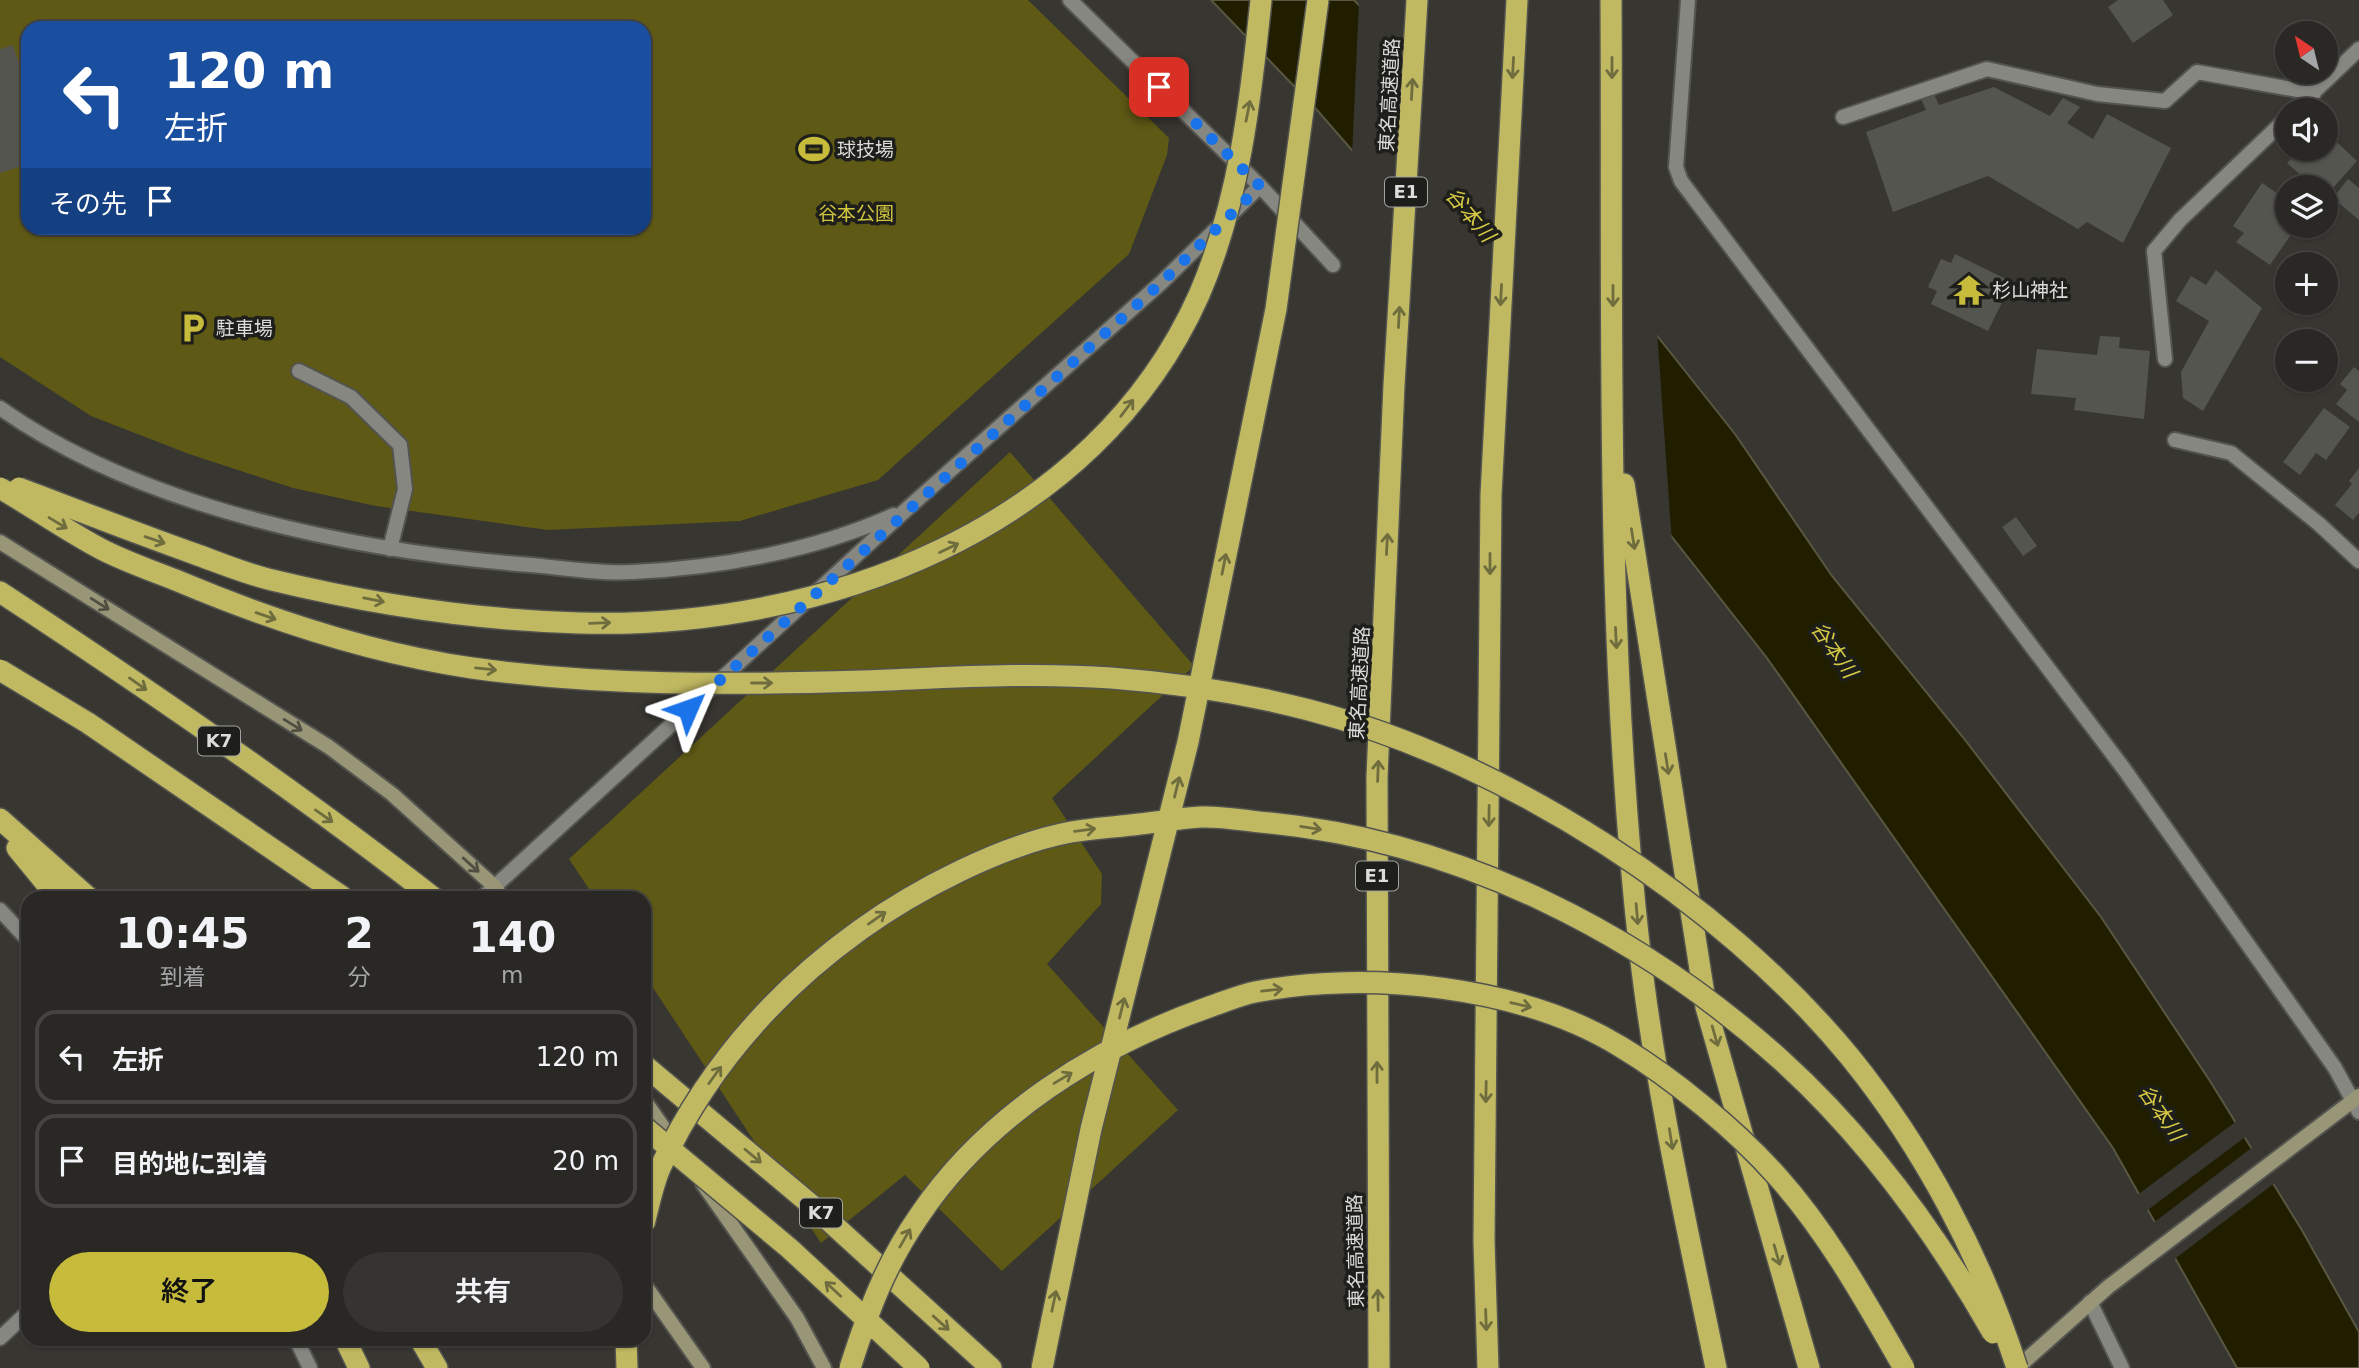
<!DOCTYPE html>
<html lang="ja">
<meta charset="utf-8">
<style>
:root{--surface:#292825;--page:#353432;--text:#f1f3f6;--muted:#a5a6a7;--line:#454442;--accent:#c7bb3c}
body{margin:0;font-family:"DejaVu Sans","Noto Sans JP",sans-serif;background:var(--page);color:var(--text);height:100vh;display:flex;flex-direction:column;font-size:26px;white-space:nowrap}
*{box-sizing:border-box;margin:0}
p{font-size:23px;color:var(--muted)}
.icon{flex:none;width:38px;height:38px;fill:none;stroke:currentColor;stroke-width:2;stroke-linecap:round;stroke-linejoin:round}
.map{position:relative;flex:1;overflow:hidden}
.side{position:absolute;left:21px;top:891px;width:630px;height:455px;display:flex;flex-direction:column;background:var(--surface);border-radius:21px;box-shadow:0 2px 5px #0004,0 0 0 2px var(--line)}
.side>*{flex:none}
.banner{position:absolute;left:21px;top:21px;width:630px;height:214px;border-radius:21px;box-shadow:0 2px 5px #0004,0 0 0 2px var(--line);background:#1a4fa0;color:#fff;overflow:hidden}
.needle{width:46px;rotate:325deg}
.buttons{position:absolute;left:2275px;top:21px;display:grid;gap:14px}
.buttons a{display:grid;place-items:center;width:63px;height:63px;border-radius:50%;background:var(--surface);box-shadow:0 2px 5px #0004,0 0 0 2px var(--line);font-size:35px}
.pin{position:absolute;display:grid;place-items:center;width:60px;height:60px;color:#fff;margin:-30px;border-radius:14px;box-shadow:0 4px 10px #0006}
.me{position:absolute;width:77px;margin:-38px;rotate:47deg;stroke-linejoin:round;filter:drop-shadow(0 0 5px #0008)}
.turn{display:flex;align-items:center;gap:24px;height:147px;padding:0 28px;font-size:32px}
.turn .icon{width:91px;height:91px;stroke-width:2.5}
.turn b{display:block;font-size:49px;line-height:60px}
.then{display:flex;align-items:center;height:66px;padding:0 28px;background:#0003;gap:14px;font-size:26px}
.eta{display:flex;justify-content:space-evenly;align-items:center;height:119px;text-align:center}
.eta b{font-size:42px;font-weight:600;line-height:49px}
.cta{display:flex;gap:14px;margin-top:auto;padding:14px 28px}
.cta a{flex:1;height:80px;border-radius:42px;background:var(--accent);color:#111;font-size:28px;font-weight:600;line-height:80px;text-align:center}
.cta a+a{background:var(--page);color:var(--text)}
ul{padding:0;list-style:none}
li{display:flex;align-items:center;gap:21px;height:94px;margin:0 14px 10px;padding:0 14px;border:4px solid var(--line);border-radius:21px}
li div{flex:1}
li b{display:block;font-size:26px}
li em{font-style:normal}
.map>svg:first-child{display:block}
.green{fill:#5e5915;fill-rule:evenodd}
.water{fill:#211e00;stroke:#595741;stroke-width:2}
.pier{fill:#373631}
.building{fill:#55554f}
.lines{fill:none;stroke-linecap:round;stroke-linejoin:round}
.lane-casing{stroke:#53534f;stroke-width:18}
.street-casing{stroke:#53534f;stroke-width:18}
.secondary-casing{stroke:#53534f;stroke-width:18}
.highway-casing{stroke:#53534f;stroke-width:24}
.lane{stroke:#878781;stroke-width:14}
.street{stroke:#878781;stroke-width:14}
.secondary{stroke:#989677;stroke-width:14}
.highway{stroke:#c0b961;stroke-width:21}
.highway-bridge-casing{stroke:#53534f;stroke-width:24;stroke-linecap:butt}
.highway-bridge{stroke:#c0b961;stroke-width:21}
.oneway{stroke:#6f6c3e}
.oneway2{stroke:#4f4e40}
.route{stroke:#1a73e8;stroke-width:12;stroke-dasharray:0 21.6}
.labels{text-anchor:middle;stroke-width:7;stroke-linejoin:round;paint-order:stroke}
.shield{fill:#1e1e1b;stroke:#a3a3a0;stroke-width:2}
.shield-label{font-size:18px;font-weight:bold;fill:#dcdcd9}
.street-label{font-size:19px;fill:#dcdcd9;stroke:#1e1e1b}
.poi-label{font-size:19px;fill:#dcdcd9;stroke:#1e1e1b;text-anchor:start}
.park-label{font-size:19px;fill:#d0c53e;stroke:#1e1e1b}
.water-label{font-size:21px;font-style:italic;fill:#d6ca45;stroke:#1e1e1b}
</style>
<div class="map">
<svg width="2359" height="1368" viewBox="0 0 2359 1368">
<rect width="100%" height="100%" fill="#373631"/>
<path class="green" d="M0,0H1028L1169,138L1167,155L1129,254L878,480L740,521L548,530L376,506L293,488L189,454L91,416L0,357ZM28,28H644V228H28Z
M1010,452L1194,666L1052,798L1102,874L1101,904L1047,964L1178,1110L1002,1271L905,1175L821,1243L644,974V898H595L569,859Z"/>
<path class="water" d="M1211,0H1354L1559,212L1735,434L1832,576L1962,736L2101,917L2210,1081L2303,1232L2359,1332V1368H2237L2113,1148L1767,658L1518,341L1317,110Z"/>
<path class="pier" d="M1359,1L1561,209L1657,330L1672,544L1515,343L1352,156Z
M2238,1120L2248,1135L2145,1212L2136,1196Z
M2254,1146L2276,1182L2172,1261L2152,1224Z"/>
<path class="building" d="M2118,0H2163L2173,15L2133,43L2108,7Z
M13,45L28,89V164L0,173V49Z
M1994,87L2050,116L2063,98L2080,107L2067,123L2093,139L2107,114L2171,148L2123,243L2087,222L2078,229L1988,176L1893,212L1866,132L1926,110L1920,97L1933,92L1939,105Z
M2326,132L2357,161L2326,196V187H2308L2311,184L2287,163L2300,149H2326Z
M2348,179L2359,188V220L2333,198Z
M2262,183L2287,200V226H2297L2270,265L2236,242L2244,233L2233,226Z
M1955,254L2012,282L1988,331L1931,304L1937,291L1928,287L1941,259L1951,263Z
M2216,270L2262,308L2203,411L2183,398L2181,372L2209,321L2176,301L2191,276L2206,285Z
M2100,336L2120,337L2119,348L2150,351L2144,419L2074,410L2076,398L2031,394L2037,349L2097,355Z
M2354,367L2359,371V422L2336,404L2347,390L2340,384Z
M2324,408L2350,427L2326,460L2316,453L2300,475L2283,462Z
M2359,468V513L2353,520L2335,505L2352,484L2349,481Z
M2016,517L2037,546L2023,556L2002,527Z"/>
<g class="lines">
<defs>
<path id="lane" d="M1070,0L1260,186L1333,265
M1688,0L1676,167L1681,181L2124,769L2335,1068L2359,1112
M2295,110L2359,49
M1843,117L1987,69L2097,94L2165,101L2197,72L2314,93
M2165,359L2154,251L2180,220L2287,118
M299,371L351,397L400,445L405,489L390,549
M2090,1302L2122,1368"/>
<path id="street" d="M0,408C143,509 359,552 531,565C564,568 599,574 632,572C719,568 814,551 894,515
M2175,440L2231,453L2319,524L2359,561
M482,898L908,508L1162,282L1260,186
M0,910L28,940
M0,1338L28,1312
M296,1339L310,1368"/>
<path id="secondary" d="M0,542L329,747L392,794L494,886L502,898
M644,1100L677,1147
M703,1184L797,1318L824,1368
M644,1284L703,1368
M2017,1368L2108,1287L2359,1096"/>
<path id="highway" d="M1611,0C1613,318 1604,637 1640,953C1656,1091 1688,1232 1716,1368
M1624,484L1706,1007L1809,1368
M0,592C148,689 294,789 434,898
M0,819L89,898
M17,848L58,898
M644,1065L815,1208L991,1368
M345,1339L359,1368
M420,1339L437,1368
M626,1339L627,1368
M1379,1368L1377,777L1394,385L1417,0
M1488,1368L1484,1241L1491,495L1517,0"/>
</defs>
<use href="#lane" class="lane-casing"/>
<use href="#street" class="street-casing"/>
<use href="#secondary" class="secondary-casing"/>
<use href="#highway" class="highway-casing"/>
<use href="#lane" class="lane"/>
<use href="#street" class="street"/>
<use href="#secondary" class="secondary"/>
<use href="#highway" class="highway"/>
<defs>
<path id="highway-bridge" d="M0,488C34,508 67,531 101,549C126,562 153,571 178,581C273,621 370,653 472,668C601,686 733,685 862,681C945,678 1029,672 1111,678C1178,683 1244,693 1309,710C1505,761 1721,900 1850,1057C1923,1147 1982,1258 2017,1368
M19,488C77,510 136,533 195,554C220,563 246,574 272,580C371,604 477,620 579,623C822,630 1094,530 1199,295C1239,203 1251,98 1261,0
M0,670L88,723L344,898
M644,1127L789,1248L919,1368
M644,1224C649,1205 653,1183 661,1166C706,1070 775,991 860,930C917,889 1002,845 1071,832C1094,828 1117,827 1140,824C1160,822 1181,818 1201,817C1223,816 1247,821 1270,823C1460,842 1640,933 1781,1060C1866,1137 1936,1233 1993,1333
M850,1368C868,1312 885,1265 919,1216C986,1116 1097,1046 1209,1007C1224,1002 1240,995 1255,992C1368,970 1522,986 1621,1047C1673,1078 1737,1131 1777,1176C1828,1233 1866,1302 1904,1368
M1042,1368L1091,1129L1188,742L1276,309L1318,0"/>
</defs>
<use href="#highway-bridge" class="highway-bridge-casing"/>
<use href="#highway-bridge" class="highway-bridge"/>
</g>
<defs><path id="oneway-shaft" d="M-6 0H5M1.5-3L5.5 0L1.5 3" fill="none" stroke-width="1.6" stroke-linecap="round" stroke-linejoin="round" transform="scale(1.75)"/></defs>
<g class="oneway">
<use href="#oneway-shaft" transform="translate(1513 68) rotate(93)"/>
<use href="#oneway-shaft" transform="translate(1612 68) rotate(90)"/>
<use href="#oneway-shaft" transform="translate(1412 89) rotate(-87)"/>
<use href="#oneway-shaft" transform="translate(1248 111) rotate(-79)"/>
<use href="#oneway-shaft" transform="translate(1501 295) rotate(93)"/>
<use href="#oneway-shaft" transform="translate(1613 296) rotate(90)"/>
<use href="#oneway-shaft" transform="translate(1399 317) rotate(-87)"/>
<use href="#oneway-shaft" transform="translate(1127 408) rotate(-53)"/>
<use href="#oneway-shaft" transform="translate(58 523) rotate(31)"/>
<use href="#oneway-shaft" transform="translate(1633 539) rotate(81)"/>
<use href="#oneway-shaft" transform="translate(155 540) rotate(19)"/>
<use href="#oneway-shaft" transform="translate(1387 544) rotate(-87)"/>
<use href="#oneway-shaft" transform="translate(949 548) rotate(-26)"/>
<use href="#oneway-shaft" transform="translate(1224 564) rotate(-79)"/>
<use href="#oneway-shaft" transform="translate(1490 564) rotate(90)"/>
<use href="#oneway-shaft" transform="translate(374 600) rotate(11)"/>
<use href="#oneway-shaft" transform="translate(266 616) rotate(19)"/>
<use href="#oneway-shaft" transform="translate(600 623) rotate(-2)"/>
<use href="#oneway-shaft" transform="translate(1616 638) rotate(87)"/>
<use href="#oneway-shaft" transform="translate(486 669) rotate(6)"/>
<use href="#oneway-shaft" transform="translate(762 683)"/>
<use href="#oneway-shaft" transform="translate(138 684) rotate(35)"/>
<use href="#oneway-shaft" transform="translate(1667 764) rotate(81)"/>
<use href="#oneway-shaft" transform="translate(1378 771) rotate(-88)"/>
<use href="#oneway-shaft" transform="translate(1177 787) rotate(-76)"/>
<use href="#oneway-shaft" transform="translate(324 816) rotate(35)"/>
<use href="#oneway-shaft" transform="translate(1489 816) rotate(91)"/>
<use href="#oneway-shaft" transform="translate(1311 828) rotate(9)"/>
<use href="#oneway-shaft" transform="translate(1085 830) rotate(-7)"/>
<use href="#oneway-shaft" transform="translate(1637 914) rotate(85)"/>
<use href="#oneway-shaft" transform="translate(877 918) rotate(-35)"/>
<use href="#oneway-shaft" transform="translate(1272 990) rotate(-6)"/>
<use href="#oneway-shaft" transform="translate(1521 1005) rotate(13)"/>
<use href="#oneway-shaft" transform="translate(1122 1008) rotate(-76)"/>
<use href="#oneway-shaft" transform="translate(1715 1036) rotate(74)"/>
<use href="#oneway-shaft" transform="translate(1377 1072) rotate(-90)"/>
<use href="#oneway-shaft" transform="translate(715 1075) rotate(-54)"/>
<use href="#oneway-shaft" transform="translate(1063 1078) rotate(-31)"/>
<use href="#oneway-shaft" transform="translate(1486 1092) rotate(91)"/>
<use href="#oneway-shaft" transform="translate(1671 1139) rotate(81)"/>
<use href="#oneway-shaft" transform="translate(753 1156) rotate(40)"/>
<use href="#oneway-shaft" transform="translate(905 1238) rotate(-60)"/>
<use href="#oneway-shaft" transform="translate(1777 1255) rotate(74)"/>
<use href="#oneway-shaft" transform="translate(833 1289) rotate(-137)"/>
<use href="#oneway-shaft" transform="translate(1378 1300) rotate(-91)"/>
<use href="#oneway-shaft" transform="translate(1054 1301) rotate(-78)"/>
<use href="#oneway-shaft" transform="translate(1486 1320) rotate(88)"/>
<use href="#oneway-shaft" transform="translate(941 1323) rotate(42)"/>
</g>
<g class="oneway2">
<use href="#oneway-shaft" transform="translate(100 604) rotate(32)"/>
<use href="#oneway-shaft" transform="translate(293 725) rotate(32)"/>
<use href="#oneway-shaft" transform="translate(471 865) rotate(42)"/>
</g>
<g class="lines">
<path class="route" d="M688,709L1162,282L1260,186L1159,87"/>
</g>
<defs>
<symbol id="stadium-bare" viewBox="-9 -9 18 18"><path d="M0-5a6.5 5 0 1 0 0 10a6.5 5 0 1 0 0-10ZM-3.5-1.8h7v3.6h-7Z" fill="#c7bb3c" stroke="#1e1e1b" stroke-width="2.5" paint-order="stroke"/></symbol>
<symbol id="temple-bare" viewBox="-9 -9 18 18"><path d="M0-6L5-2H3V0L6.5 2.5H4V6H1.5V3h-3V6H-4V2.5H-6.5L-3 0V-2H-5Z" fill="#c7bb3c" stroke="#1e1e1b" stroke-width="2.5" paint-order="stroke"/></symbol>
<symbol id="parking-bare" viewBox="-9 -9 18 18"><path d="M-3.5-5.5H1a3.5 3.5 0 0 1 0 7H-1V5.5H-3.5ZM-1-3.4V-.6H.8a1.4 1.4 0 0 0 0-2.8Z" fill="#c7bb3c" stroke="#1e1e1b" stroke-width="2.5" paint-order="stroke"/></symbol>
</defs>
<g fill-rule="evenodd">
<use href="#stadium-bare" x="792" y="127" width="44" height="44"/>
<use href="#temple-bare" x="1947" y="268" width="44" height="44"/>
<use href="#parking-bare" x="171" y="306" width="44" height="44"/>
</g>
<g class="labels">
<g class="shield">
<rect x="1385" y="177.5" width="42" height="29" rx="5"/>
<rect x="198" y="726.5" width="42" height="29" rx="5"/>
<rect x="1356" y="861.5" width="42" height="29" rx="5"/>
<rect x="800" y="1198.5" width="42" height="29" rx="5"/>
</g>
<g class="shield-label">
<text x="1406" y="198">E1</text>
<text x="219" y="747">K7</text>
<text x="1377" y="882">E1</text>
<text x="821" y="1219">K7</text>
</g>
<g class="street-label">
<text transform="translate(1389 95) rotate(-87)" y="7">東名高速道路</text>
<text transform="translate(1359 683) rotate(-87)" y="7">東名高速道路</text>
<text transform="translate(1355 1251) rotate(-91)" y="7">東名高速道路</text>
</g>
<g class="poi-label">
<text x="837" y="156">球技場</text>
<text x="1992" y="297">杉山神社</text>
<text x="216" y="335">駐車場</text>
</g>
<g class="park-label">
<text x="856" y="220">谷本公園</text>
</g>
<g class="water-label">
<text transform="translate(1470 215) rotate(50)" y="7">谷本川</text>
<text transform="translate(1834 650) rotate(55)" y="7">谷本川</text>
<text transform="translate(2161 1113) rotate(55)" y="7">谷本川</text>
</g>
</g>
</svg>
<div class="buttons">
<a><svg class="needle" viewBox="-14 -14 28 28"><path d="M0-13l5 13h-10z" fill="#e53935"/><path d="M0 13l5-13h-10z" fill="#a5a6a7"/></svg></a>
<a><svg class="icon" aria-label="sound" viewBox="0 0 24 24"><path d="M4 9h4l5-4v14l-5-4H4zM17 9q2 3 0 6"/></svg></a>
<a><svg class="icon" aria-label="layers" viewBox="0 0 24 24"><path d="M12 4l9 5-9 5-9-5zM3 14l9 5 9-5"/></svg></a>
<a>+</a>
<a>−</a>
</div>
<div class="pin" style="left:1159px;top:87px;background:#d93025"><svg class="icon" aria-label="arrive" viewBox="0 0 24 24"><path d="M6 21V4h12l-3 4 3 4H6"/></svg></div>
<svg class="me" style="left:688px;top:709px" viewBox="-20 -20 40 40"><path d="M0-17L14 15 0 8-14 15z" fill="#1a73e8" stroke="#fff" stroke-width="4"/></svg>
<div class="banner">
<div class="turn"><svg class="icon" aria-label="left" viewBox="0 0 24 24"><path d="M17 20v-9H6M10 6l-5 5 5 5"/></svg><div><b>120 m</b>左折</div></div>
<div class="then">その先<svg class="icon" aria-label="arrive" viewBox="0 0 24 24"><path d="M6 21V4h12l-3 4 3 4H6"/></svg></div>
</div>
<section class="side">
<div class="eta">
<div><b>10:45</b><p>到着</p></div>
<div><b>2</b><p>分</p></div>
<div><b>140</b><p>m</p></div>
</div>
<ul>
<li><svg class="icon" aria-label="left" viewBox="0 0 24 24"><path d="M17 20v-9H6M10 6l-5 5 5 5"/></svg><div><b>左折</b></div><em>120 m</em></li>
<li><svg class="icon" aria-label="arrive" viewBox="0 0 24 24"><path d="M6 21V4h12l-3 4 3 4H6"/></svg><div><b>目的地に到着</b></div><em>20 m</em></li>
</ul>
<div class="cta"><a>終了</a><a>共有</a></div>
</section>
</div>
